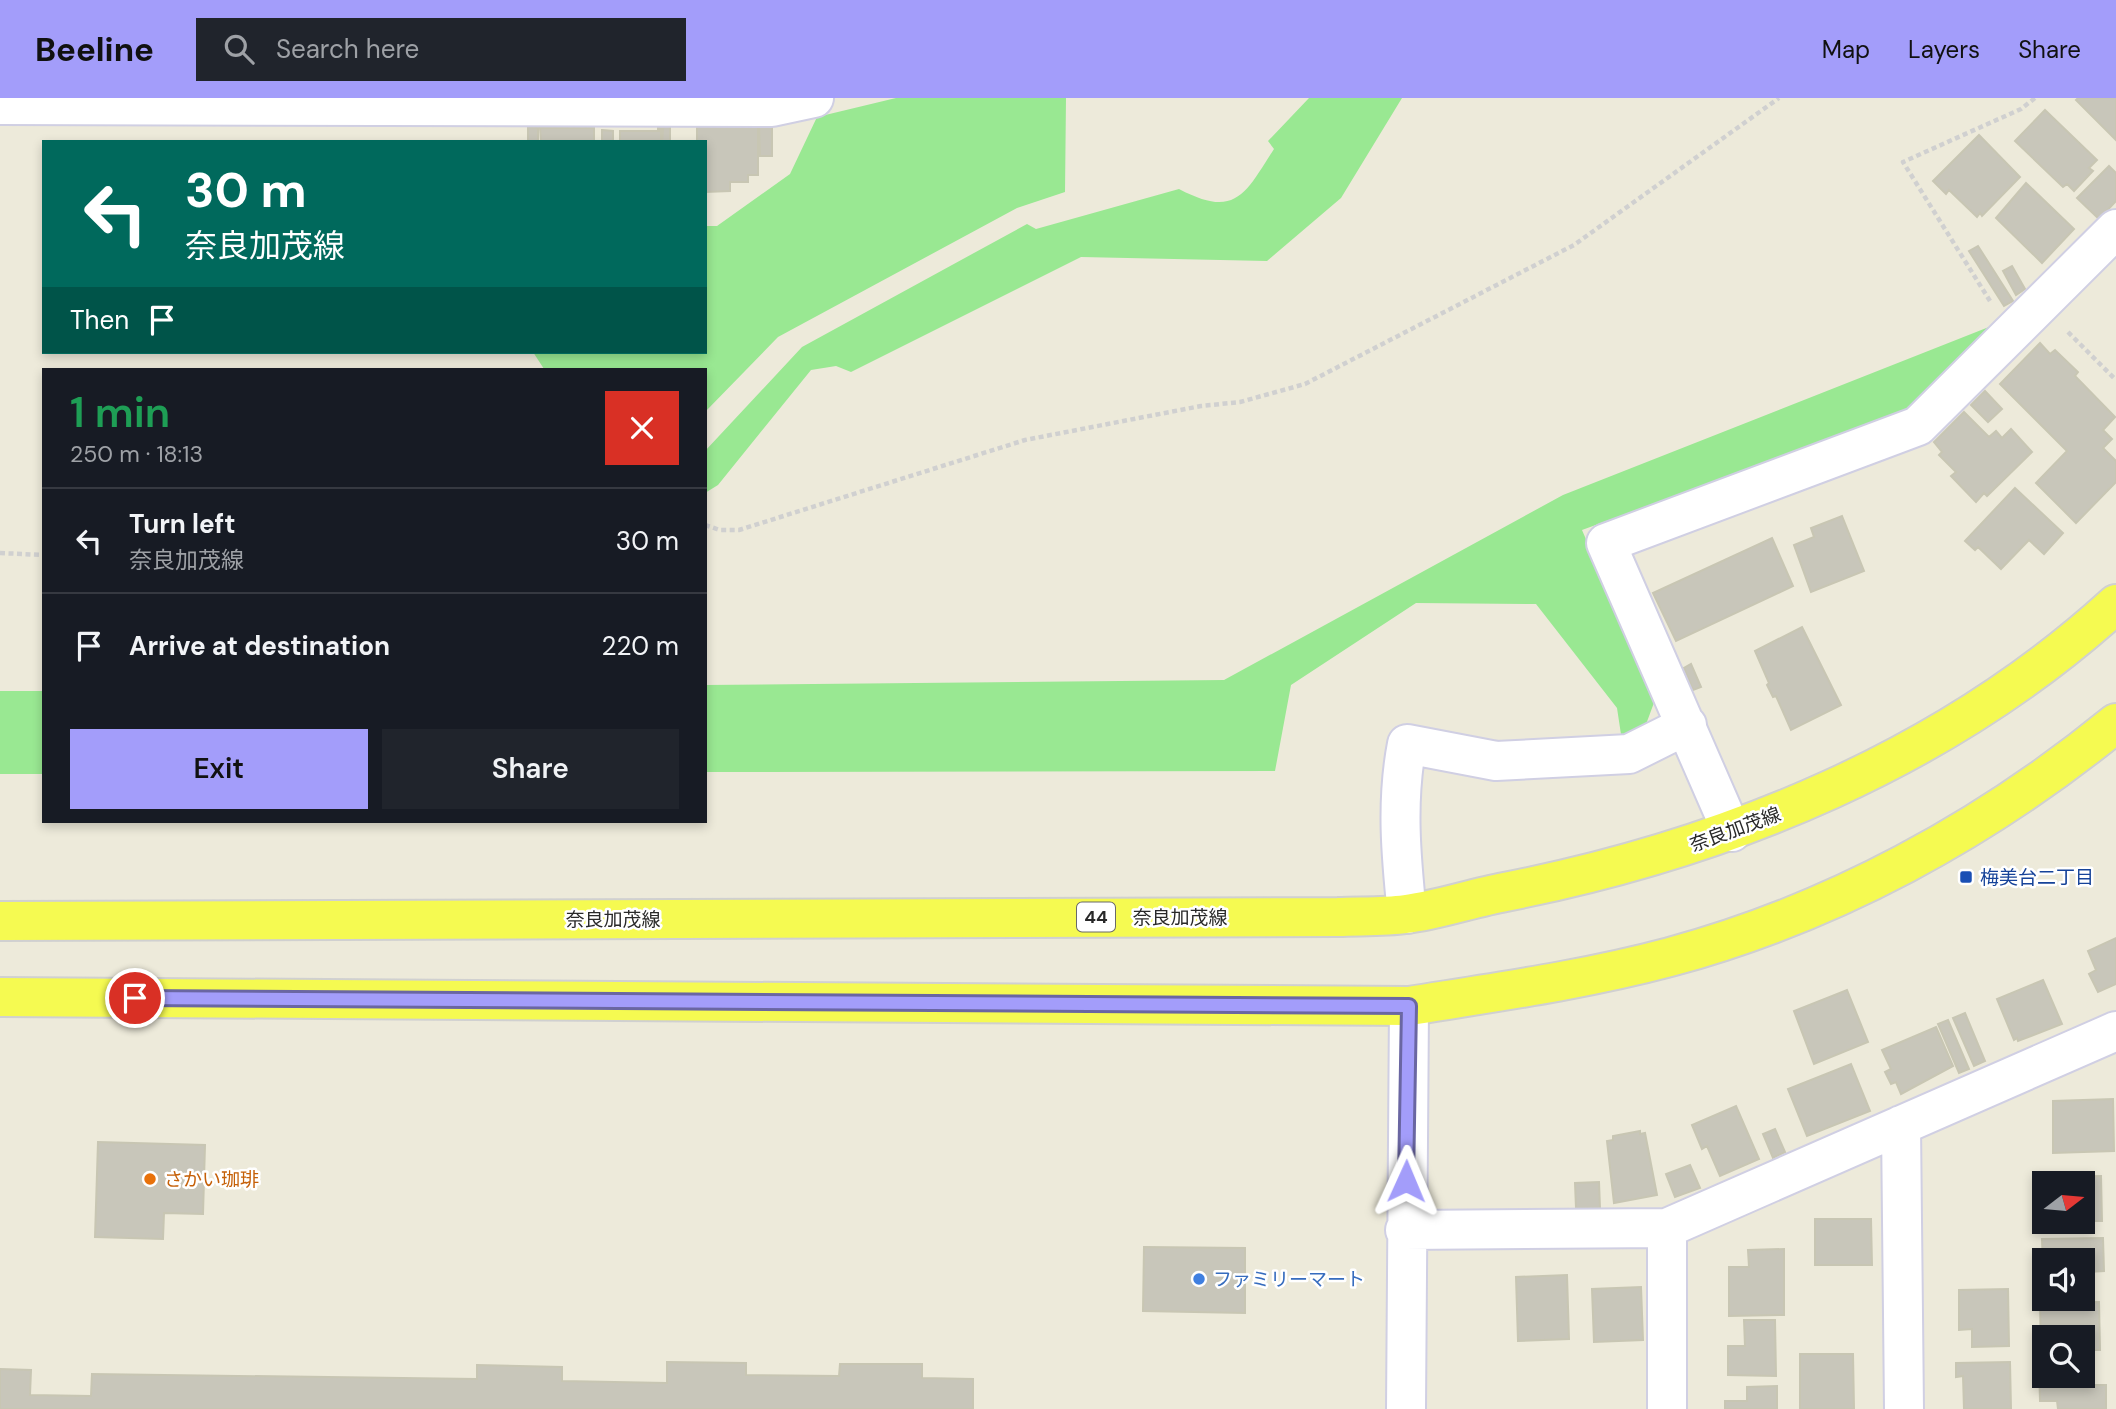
<!DOCTYPE html>
<meta charset="utf-8">
<style>
:root{--surface:#171b24;--page:#20242c;--text:#f1f3f6;--muted:#9ea1a6;--line:#363941;--accent:#a39dfa}
body{margin:0;font-family:"DM Sans","Noto Sans JP",sans-serif;background:var(--page);color:var(--text);height:100vh;display:flex;flex-direction:column;font-size:26px;white-space:nowrap}
*{box-sizing:border-box;margin:0}
p{font-size:23px;color:var(--muted)}
.icon{flex:none;width:38px;height:38px;fill:none;stroke:currentColor;stroke-width:2;stroke-linecap:round;stroke-linejoin:round}
.map{position:relative;flex:1;overflow:hidden}
.details{position:absolute;left:42px;top:270px;width:665px;height:455px;display:flex;flex-direction:column;background:var(--surface);border-radius:0px;box-shadow:0 4px 10px #0003}
.details>*{flex:none}
.banner{position:absolute;left:42px;top:42px;width:665px;height:214px;border-radius:0px;box-shadow:0 4px 10px #0003;background:#00695c;color:#fff;overflow:hidden}
.needle{width:46px;rotate:74deg}
.tools{position:absolute;left:2032px;top:1073px;display:grid;gap:14px}
.tools a{display:grid;place-items:center;width:63px;height:63px;border-radius:0px;background:var(--surface);box-shadow:0 4px 10px #0003;font-size:35px}
.pin{position:absolute;display:grid;place-items:center;width:60px;height:60px;color:#fff;margin:-30px;border:4px solid #fff;border-radius:50%;box-shadow:0 2px 7px #0007}
.me{position:absolute;width:77px;margin:-38px;rotate:1deg;stroke-linejoin:round;filter:drop-shadow(0 0 5px #0008)}
.turn{display:flex;align-items:center;gap:24px;height:147px;padding:0 28px;font-size:32px}
.turn .icon{width:91px;height:91px;stroke-width:2.5}
.turn b{display:block;font-size:49px;line-height:60px}
.then{display:flex;align-items:center;height:66px;padding:0 28px;background:#0003;gap:14px;font-size:26px}
.round{display:grid;place-items:center;flex:none;width:74px;height:74px;border-radius:0px;background:var(--page)}
.head{display:flex;align-items:center;justify-content:space-between;height:119px;padding:0 28px}
h1{font-size:42px;font-weight:600;line-height:52px;color:#1e9e55}
.cta{display:flex;gap:14px;margin-top:auto;padding:14px 28px}
.cta a{flex:1;height:80px;border-radius:0px;background:var(--accent);color:#111;font-size:28px;font-weight:600;line-height:80px;text-align:center}
.cta a+a{background:var(--page);color:var(--text)}
ul{padding:0;list-style:none}
li{display:flex;align-items:center;gap:21px;height:105px;padding:0 28px;border-top:2px solid var(--line)}
li div{flex:1}
li b{display:block;font-size:26px}
li em{font-style:normal}
header{display:flex;align-items:center;gap:42px;box-sizing:border-box;height:98px;padding:0 35px;background:var(--accent);color:#111}
header strong{font-size:33px}
nav{display:flex;gap:38px;margin-inline-start:auto;font-size:24px}
.search{width:490px;height:63px;background:var(--page);display:flex;align-items:center;gap:18px;box-sizing:border-box;padding:0 24px;border-radius:0px;color:var(--muted);font-size:26px}
.map>svg:first-child{display:block}
.green{fill:#99e892}
.building{fill:#c8c6ba;stroke:#c8c6b3;stroke-width:2}
.lines{fill:none;stroke-linecap:round;stroke-linejoin:round}
.minor-casing{stroke:#d0cfe3;stroke-width:42}
.major-casing{stroke:#d0d0d0;stroke-width:42}
.path{stroke:#d0d0d0;stroke-width:4.5;stroke-dasharray:5 3.5;stroke-linecap:butt}
.minor{stroke:#fff;stroke-width:38}
.major{stroke:#f5fa51;stroke-width:38}
.route-casing{stroke:#6a66a2;stroke-width:18}
.route{stroke:#a39dfa;stroke-width:12}
.transit-dot{fill:#1a4fb4;stroke:#fff;stroke-width:2.5}
.food-dot{fill:#e8710a;stroke:#fff;stroke-width:2.5}
.shop-dot{fill:#3f7fe0;stroke:#fff;stroke-width:2.5}
.labels{text-anchor:middle;stroke-width:5;stroke-linejoin:round;paint-order:stroke}
.shield{fill:#fff;stroke:#696969;stroke-width:2}
.shield-label{font-size:18px;font-weight:bold;fill:#292929}
.street-label{font-size:19px;fill:#292929;stroke:#fff}
.transit-label{font-size:19px;fill:#164399;stroke:#fff;text-anchor:start}
.food-label{font-size:19px;fill:#c56008;stroke:#fff;text-anchor:start}
.shop-label{font-size:19px;fill:#366cbe;stroke:#fff;text-anchor:start}
</style>
<header>
<strong>Beeline</strong>
<div class="search"><svg class="icon" aria-label="search" viewBox="0 0 24 24"><circle cx="10" cy="10" r="6"/><path d="M15 15l6 6"/></svg>Search here</div>
<nav><a>Map</a><a>Layers</a><a>Share</a></nav>
</header>
<div class="map">
<svg width="2116" height="1311" viewBox="0 0 2116 1311">
<rect width="100%" height="100%" fill="#edeada"/>
<path class="green" d="M896,0H1066L1065,94L1017,110L778,239L705,314V271H544L533,254H705V128H717L790,76L817,19Z
M1309,0H1402L1341,100L1267,163L1081,159L851,274L836,268L811,272L718,387L705,395V353L802,249L1027,126L1036,131L1179,91C1236,121 1245,96 1274,51L1268,43Z
M1999,225L1924,301L1902,315L1582,432L1655,602L1645,629L1622,643L1617,610L1536,506L1416,505L1291,587L1275,673L705,674V587L1224,582L1563,397Z
M0,593H44V676H0Z"/>
<path class="building" d="M2078,0H2116V42L2076,2Z
M2045,12L2097,62L2089,70L2093,73L2074,93L2067,86L2063,89L2015,43Z
M658,27H670V44H662L663,31H658Z
M758,28V77H748V84H730V93L705,94V44H697V29Z
M528,29L538,30V44H528Z
M759,29H772V58H760Z
M540,30H594V44H541Z
M602,32L613,33V44H602Z
M620,33H661V44H620Z
M1979,37L2020,79L1982,118L1980,115L1977,119L1949,92L1946,96L1933,83Z
M2109,68L2116,75V103L2099,121L2077,100Z
M2026,85L2074,131L2042,165L1996,120Z
M1978,148L2013,203L2004,208L1969,153Z
M2012,168L2025,191L2016,197L2003,173Z
M2040,245L2050,256L2055,252L2078,274L2075,278L2115,319L2103,332L2112,341L2103,350L2116,363V384L2076,425L2036,385L2067,353L2000,286Z
M1985,293L2002,311L1988,324L1971,307Z
M1964,314L1989,339L1996,333L2002,340L2011,331L2032,354L1987,398L1984,395L1976,404L1951,378L1956,374L1939,357L1942,354L1934,344Z
M2015,390L2063,435L2044,456L2029,442L2001,471L1978,449L1975,452L1965,443Z
M1842,418L1864,473L1811,494L1794,447L1814,439L1811,430Z
M1772,440L1793,488L1676,543L1653,495Z
M1802,529L1841,607L1791,632L1776,598L1773,599L1767,587L1769,585L1755,553Z
M1691,566L1701,589L1693,592L1684,570Z
M2116,840V886L2098,894L2089,876L2096,872L2088,853Z
M2043,882L2062,926L2018,943L2017,940L2014,942L1997,901Z
M1847,892L1868,944L1814,966L1794,913Z
M1965,915L1985,963L1974,968L1953,920Z
M1948,922L1969,971L1959,975L1938,926Z
M1936,929L1953,968L1901,996L1896,984L1891,986L1885,974L1891,971L1882,952Z
M1851,966L1870,1013L1807,1038L1788,991Z
M2113,1001L2114,1053L2053,1055V1003Z
M1736,1008L1759,1061L1720,1078L1707,1048L1702,1051L1692,1027Z
M1775,1031L1785,1054L1773,1060L1763,1036Z
M1640,1033V1036L1645,1035L1657,1097L1614,1105L1607,1043L1613,1042V1038Z
M98,1044L205,1047L203,1116L164,1115L163,1141L95,1139Z
M1690,1067L1700,1090L1675,1099L1666,1076Z
M2101,1078L2102,1123H2082V1085H2044V1124H2078H2041V1079Z
M1599,1084L1600,1110H1576L1575,1085Z
M1815,1121H1871L1872,1167H1815Z
M2103,1140L2104,1173L2087,1174L2088,1191L2082,1192V1162H2044V1192L2042,1141Z
M1144,1149L1245,1150V1215L1143,1213Z
M1784,1151V1217L1729,1218V1169H1749L1748,1152Z
M1567,1177L1569,1241L1518,1243L1516,1179Z
M1641,1189L1643,1242L1594,1244L1592,1191Z
M2008,1191L2009,1248L1972,1249V1231L1959,1232V1192Z
M2099,1204L2100,1252H2082V1239H2044V1253H2041L2040,1205Z
M1744,1222H1775L1776,1278L1728,1277V1248H1745Z
M1800,1256H1853L1854,1311H1800Z
M667,1264L746,1265V1277L839,1278L840,1266H922V1280L973,1281V1311H0V1271L31,1272L30,1297L91,1298L92,1276L477,1281V1267L562,1269V1283L667,1285Z
M2010,1264L2011,1311H1964L1963,1278L1956,1279V1265Z
M2091,1264V1287H2106V1311H2058L2057,1303H2040L2039,1265H2044V1278H2082V1265Z
M1777,1288V1311H1725V1303H1747V1289Z"/>
<g class="lines">
<defs>
<path id="minor" d="M0,7L772,9L814,0
M1732,734L1606,445L1918,328L2116,131
M1407,816C1401,758 1396,703 1407,646L1496,663L1629,656L1687,627
M1901,1027L1904,1311
M1667,1130V1311
M1405,1132L1667,1130L2116,933
M1406,1311L1409,908"/>
<path id="major" d="M0,823L1338,819C1360,818 1384,819 1406,816C1439,812 1472,800 1505,794C1728,750 1946,661 2116,506
M0,899L1409,908C1497,894 1584,882 1670,859C1833,815 1985,732 2116,625"/>
</defs>
<use href="#minor" class="minor-casing"/>
<use href="#major" class="major-casing"/>
<path class="path" d="M1990,203L1903,64L2021,11L2035,0
M2068,234L2116,282
M705,427L720,432H739L1025,342L1201,308L1240,304L1305,286L1574,147L1779,0
M0,455L44,457"/>
<use href="#minor" class="minor"/>
<use href="#major" class="major"/>
</g>
<g class="lines">
<defs>
<path id="route" d="M135,900L1409,908L1406,1083"/>
</defs>
<use href="#route" class="route-casing"/>
<use href="#route" class="route"/>
</g>
<rect class="transit-dot" x="1959" y="772" width="14" height="14" rx="3.5"/>
<circle class="food-dot" cx="150" cy="1081" r="7"/>
<circle class="shop-dot" cx="1199" cy="1181" r="7"/>
<g class="labels">
<rect class="shield" x="1077" y="804.5" width="38" height="29" rx="5"/>
<g class="shield-label">
<text x="1096" y="825">44</text>
</g>
<g class="street-label">
<text transform="translate(1735 731) rotate(-20)" y="7">奈良加茂線</text>
<text x="1180" y="826">奈良加茂線</text>
<text x="613" y="828">奈良加茂線</text>
</g>
<g class="transit-label">
<text x="1980" y="786">梅美台二丁目</text>
</g>
<g class="food-label">
<text x="164" y="1088">さかい珈琲</text>
</g>
<g class="shop-label">
<text x="1213" y="1188">ファミリーマート</text>
</g>
</g>
</svg>
<div class="tools">
<a><svg class="needle" viewBox="-14 -14 28 28"><path d="M0-13l5 13h-10z" fill="#e53935"/><path d="M0 13l5-13h-10z" fill="#9ea1a6"/></svg></a>
<a><svg class="icon" aria-label="sound" viewBox="0 0 24 24"><path d="M4 9h4l5-4v14l-5-4H4zM17 9q2 3 0 6"/></svg></a>
<a><svg class="icon" aria-label="search" viewBox="0 0 24 24"><circle cx="10" cy="10" r="6"/><path d="M15 15l6 6"/></svg></a>
</div>
<div class="pin" style="left:135px;top:900px;background:#d93025"><svg class="icon" aria-label="arrive" viewBox="0 0 24 24"><path d="M6 21V4h12l-3 4 3 4H6"/></svg></div>
<svg class="me" style="left:1406px;top:1083px" viewBox="-20 -20 40 40"><path d="M0-17L14 15 0 8-14 15z" fill="#a39dfa" stroke="#fff" stroke-width="4"/></svg>
<div class="banner">
<div class="turn"><svg class="icon" aria-label="left" viewBox="0 0 24 24"><path d="M17 20v-9H6M10 6l-5 5 5 5"/></svg><div><b>30 m</b>奈良加茂線</div></div>
<div class="then">Then<svg class="icon" aria-label="arrive" viewBox="0 0 24 24"><path d="M6 21V4h12l-3 4 3 4H6"/></svg></div>
</div>
<section class="details">
<div class="head"><div><h1>1 min</h1><p>250 m · 18:13</p></div><a class="round" style="background:#d93025;color:#fff"><svg class="icon" aria-label="close" viewBox="0 0 24 24"><path d="M6 6l12 12M18 6L6 18"/></svg></a></div>
<ul>
<li><svg class="icon" aria-label="left" viewBox="0 0 24 24"><path d="M17 20v-9H6M10 6l-5 5 5 5"/></svg><div><b>Turn left</b><p>奈良加茂線</p></div><em>30 m</em></li>
<li><svg class="icon" aria-label="arrive" viewBox="0 0 24 24"><path d="M6 21V4h12l-3 4 3 4H6"/></svg><div><b>Arrive at destination</b></div><em>220 m</em></li>
</ul>
<div class="cta"><a>Exit</a><a>Share</a></div>
</section>
</div>
